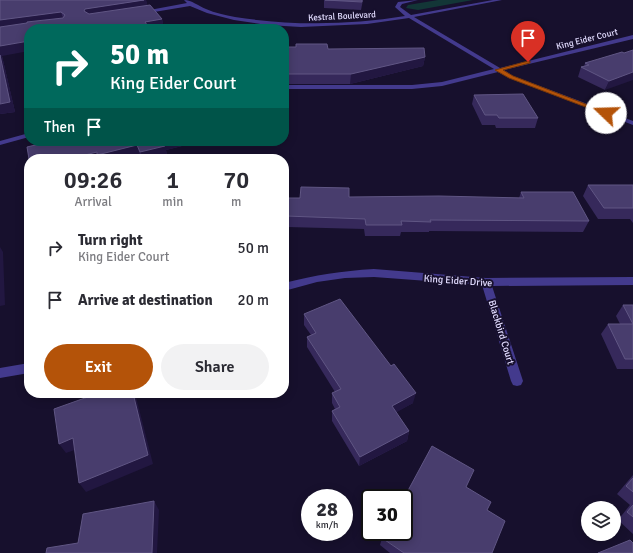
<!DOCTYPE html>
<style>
:root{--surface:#fff;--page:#f2f2f3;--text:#2b2b33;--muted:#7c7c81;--accent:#b45309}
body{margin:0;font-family:Signika,sans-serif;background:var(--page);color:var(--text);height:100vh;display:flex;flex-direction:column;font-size:15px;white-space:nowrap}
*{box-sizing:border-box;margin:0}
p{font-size:13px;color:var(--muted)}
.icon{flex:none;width:22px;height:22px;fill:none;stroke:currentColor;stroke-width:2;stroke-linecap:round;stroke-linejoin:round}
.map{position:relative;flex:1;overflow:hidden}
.panel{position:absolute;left:24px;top:154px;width:265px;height:244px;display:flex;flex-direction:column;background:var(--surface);border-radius:16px;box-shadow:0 2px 10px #0003}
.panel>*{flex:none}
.top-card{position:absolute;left:24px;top:24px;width:265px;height:122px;border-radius:16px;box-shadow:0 2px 10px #0003;background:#00695c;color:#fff;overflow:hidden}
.fabs{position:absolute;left:581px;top:501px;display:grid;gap:8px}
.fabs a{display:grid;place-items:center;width:40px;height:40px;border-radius:50%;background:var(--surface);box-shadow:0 2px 10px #0003;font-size:20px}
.speed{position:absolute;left:301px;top:489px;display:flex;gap:8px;font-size:20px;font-weight:700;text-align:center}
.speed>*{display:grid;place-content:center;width:52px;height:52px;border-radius:50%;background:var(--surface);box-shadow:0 2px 10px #0003;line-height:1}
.speed small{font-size:10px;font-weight:400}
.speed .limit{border:2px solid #111;border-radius:6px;background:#fff;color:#111}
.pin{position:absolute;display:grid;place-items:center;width:34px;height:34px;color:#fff;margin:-41px -17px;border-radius:50% 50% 50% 0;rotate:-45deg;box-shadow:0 0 4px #0007}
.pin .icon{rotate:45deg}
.me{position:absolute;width:44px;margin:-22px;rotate:291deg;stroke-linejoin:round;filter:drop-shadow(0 0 3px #0008)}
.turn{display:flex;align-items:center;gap:14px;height:84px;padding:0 20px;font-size:18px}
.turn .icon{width:52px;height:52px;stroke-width:2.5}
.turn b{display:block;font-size:28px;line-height:34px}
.then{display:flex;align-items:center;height:38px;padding:0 20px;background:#0003;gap:8px;font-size:15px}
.eta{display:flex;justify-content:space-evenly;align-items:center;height:68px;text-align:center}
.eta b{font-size:24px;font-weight:600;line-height:28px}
.action{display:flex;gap:8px;margin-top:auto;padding:8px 20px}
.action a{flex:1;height:46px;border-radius:24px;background:var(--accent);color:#fff;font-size:16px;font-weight:600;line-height:46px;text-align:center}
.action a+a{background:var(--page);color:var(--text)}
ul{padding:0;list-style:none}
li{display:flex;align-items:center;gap:12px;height:52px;padding:0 20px}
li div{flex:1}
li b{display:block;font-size:15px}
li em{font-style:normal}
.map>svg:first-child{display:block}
.green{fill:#133637}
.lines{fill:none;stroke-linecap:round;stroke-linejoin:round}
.minor{fill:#433a8d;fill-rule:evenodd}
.wall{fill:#36295b}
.shaded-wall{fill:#221741}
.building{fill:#483d6d;stroke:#605684}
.route{fill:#b45309;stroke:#753606}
.labels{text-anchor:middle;stroke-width:4;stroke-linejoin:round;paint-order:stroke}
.far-street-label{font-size:9px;fill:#e2dcff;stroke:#17102d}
.street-label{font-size:10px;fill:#e2dcff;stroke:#17102d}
</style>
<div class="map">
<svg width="633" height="553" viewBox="0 0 633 553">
<rect width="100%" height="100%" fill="#17102d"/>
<path class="green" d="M438,0H473L418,10L406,8L408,5Z"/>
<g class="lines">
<path class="minor" d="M184,0C192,0 198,6 206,9C215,13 225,15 235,17C292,26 349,25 405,16L395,7L398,2L418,0L402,4L400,7L411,15L493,0H502L414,17L500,68L633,35V39L504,70L513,76L633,121V125L509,78L498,72L442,86L412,89H284V85H412L442,82L494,69L409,18L367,24L301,27L267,25L234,20L207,13L190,6L142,14L139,12L187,3Z
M29,133V137L0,145V141Z
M374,269L486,278L633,277V285L492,286L523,381L521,385L517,386L513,385L511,381L482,285L374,277L345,278L317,282L284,291V283C316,275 341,271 374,269Z
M29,363V373L0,378V368Z"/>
</g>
<path class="wall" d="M0,0H146L147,6L162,19L164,28L156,29H29L2,56L15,112L0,114Z
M324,0H363L361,10L324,8Z
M284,47L328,49L425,57L423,66L350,84H284Z
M624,53L605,90L578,77L581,67H584L585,63Z
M474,95L538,118L535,128H496L495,125H482L472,104Z
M202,141L166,150L167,156L155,159H142L140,155L125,159H29L27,147Z
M588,185H633V223L630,219H598L583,196Z
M521,192L589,221L583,232L429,231V232H401L400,236H365L364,229L287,227L286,216L349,197L519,198Z
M623,305H633V369H617L601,334L608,324H620L616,316Z
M304,314L413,403L396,412L409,431L407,441L359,466L332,421V411L335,409L332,403V393L335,392L307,347V337L311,335L304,325Z
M633,475V534L618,520L630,505L617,494Z
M466,487L487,510L492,553H390L380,545L382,538Z"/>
<path class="shaded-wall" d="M146,0L148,8L88,18L84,11L85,9Z
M61,12L64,21L0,29V20Z
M162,19L164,28L156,29H147L145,22Z
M118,26L119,29H102Z
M29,41V51L2,56L15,112L0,114V46Z
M425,57L423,66L350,84L351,74Z
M633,72V80L605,90L609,81Z
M162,141H202L166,150L167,156L155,159H143L140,152Z
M137,145L140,155L125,159H99L97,155Z
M97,152L99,159H69Z
M0,247L3,252L5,305L0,306Z
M133,393H135L153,464L86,492L79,483Z
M416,393L413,403L390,416L392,406Z
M409,431L407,441L359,466L360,457Z
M73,438L80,448L66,453L59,444Z
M154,501L159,510L157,553H152Z"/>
<path class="building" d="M0,0H144L85,9L84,11L89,14L150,5L162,19L145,22L150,29H120L118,26L102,29H29V41L0,46V27L27,23V22L63,18L65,15L61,12L0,20Z
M325,0H362V2Z
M296,44H327L328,49L424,48L425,57L351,74H284V47H296Z
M633,50V72L609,81L581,67L589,65L585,63L622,52L624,53Z
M0,55L10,102L0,104Z
M523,94L538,118H499L497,115H485L474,95Z
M52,141H162L165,146L140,152L137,145L97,155V152L69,159H29L27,147Z
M588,185H633V208H604Z
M301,187L349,188V197L439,196L524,198L521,192H573L589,221L430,220L431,222L401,221L402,225H366L365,219L286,216L287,198H300Z
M340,299L391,366L394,364L416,393L392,406L409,431L360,457L332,411L340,407L332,393L341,389L307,337L316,333L304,314Z
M623,305H633V359H625L608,324H633Z
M99,393H133L148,455L79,483L73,438L59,444L54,409Z
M432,446L474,470L466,487L491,502L487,510L505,521L492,553H404L382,538L385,532H404V498Z
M633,478V492L626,486Z
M154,501L152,553H46L47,548L78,543L83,514Z
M633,505V517L627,512Z
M630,540L633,543V553H598Z"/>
<path class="route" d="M528,61H530V63L503,70L513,76L609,113L604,114L509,78L495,70Z"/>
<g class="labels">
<g class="far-street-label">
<text transform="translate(342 16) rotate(-3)" y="3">Kestral Boulevard</text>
<text transform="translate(587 39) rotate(-14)" y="3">King Eider Court</text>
</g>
<g class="street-label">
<text transform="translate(458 280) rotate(4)" y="4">King Eider Drive</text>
<text transform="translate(502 332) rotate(73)" y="4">Blackbird Court</text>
</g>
</g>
</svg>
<div class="fabs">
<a><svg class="icon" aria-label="layers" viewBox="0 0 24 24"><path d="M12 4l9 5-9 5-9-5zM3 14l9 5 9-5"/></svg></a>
</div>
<div class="speed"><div>28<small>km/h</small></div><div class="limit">30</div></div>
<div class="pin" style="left:528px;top:62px;background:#d93025"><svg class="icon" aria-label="arrive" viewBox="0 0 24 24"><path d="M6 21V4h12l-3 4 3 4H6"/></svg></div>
<svg class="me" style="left:606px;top:113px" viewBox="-20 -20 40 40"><circle r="19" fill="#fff"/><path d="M0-13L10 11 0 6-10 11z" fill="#b45309"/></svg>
<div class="top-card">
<div class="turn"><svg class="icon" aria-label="right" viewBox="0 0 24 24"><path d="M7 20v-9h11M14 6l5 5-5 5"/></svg><div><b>50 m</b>King Eider Court</div></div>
<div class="then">Then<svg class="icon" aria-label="arrive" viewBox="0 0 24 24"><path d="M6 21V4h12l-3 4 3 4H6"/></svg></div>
</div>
<section class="panel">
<div class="eta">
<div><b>09:26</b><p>Arrival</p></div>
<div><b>1</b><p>min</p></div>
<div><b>70</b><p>m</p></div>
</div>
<ul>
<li><svg class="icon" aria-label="right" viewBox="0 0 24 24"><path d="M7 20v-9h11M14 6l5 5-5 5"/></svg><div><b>Turn right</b><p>King Eider Court</p></div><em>50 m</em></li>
<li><svg class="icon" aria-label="arrive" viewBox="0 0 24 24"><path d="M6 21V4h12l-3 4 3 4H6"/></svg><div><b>Arrive at destination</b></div><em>20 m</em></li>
</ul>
<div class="action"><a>Exit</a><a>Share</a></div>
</section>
</div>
